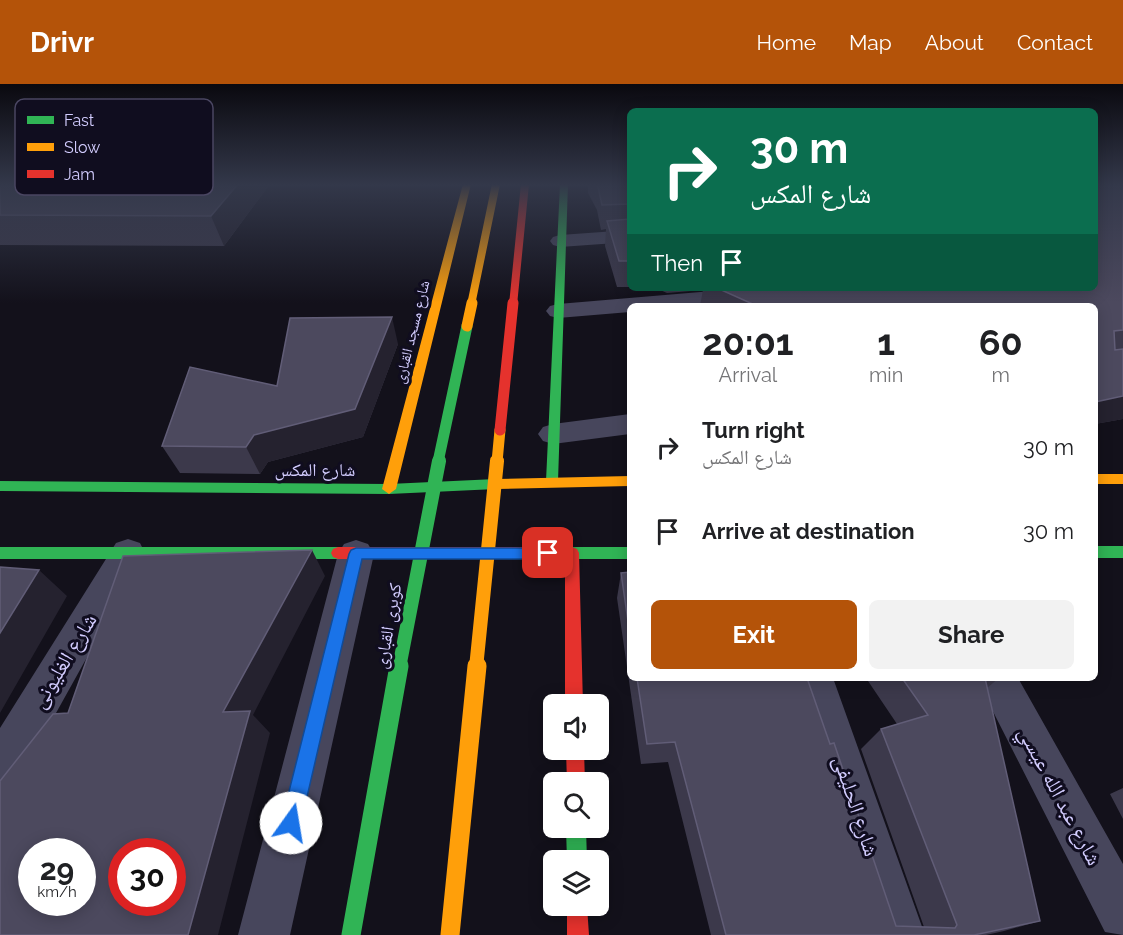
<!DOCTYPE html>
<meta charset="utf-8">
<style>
:root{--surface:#fff;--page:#f2f2f2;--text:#202124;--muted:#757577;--accent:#b45309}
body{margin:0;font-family:Raleway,"Noto Naskh Arabic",sans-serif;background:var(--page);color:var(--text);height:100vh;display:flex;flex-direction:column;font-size:22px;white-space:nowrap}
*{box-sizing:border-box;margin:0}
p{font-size:20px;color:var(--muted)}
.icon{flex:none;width:33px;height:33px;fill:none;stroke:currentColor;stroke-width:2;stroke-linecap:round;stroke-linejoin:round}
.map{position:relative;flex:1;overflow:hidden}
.details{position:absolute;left:627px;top:219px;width:471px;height:378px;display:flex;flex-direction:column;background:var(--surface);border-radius:9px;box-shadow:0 3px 15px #0003}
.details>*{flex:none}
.banner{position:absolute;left:627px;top:24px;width:471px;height:183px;border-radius:9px;box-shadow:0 3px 15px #0003;background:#0b6e4f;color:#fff;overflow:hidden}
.buttons{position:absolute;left:543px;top:610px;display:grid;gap:12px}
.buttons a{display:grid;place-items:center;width:66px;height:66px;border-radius:9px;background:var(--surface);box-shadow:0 3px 15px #0003;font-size:30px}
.speed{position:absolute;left:18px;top:754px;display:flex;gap:12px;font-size:30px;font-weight:700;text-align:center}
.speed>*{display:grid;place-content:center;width:78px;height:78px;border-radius:50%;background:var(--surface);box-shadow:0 3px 15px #0003;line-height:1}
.speed small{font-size:15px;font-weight:400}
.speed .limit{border:9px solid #d22;background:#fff;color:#111}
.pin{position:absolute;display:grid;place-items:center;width:51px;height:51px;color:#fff;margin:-26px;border-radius:12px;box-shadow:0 3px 9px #0006}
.me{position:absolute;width:66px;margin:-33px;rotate:13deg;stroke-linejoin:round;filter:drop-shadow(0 0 4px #0008)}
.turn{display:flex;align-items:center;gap:21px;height:126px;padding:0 24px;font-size:27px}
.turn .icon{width:78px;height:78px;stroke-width:2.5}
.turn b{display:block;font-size:42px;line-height:51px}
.then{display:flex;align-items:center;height:57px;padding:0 24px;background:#0003;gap:12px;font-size:22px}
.eta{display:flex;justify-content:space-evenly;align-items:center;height:102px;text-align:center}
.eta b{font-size:36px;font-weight:700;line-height:42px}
.cta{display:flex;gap:12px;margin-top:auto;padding:12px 24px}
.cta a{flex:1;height:69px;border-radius:9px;background:var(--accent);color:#fff;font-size:24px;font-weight:700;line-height:69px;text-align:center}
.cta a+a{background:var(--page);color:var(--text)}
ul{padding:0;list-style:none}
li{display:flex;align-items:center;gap:18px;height:84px;padding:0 24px}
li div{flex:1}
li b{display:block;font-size:22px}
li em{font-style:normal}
header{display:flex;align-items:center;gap:36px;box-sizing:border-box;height:84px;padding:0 30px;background:var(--accent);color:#fff}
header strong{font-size:28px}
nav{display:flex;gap:33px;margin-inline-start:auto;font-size:21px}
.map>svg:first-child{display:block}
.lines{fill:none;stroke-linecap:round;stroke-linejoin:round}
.street{fill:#47465c;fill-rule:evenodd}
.fast{fill:#30b455;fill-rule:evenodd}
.slow{fill:#ff9f0a;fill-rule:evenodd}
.jam{fill:#e5322d;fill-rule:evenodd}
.fast-bridge-far2{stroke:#30b455;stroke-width:11}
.fast-bridge-far1{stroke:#30b455;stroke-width:14}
.fast-bridge{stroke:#30b455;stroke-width:19}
.slow-bridge-far3{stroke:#ff9f0a;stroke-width:8}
.slow-bridge-far2{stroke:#ff9f0a;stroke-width:11}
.slow-bridge-far1{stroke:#ff9f0a;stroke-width:14}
.slow-bridge{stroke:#ff9f0a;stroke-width:19}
.jam-bridge-far1{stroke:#e5322d;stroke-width:8}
.jam-bridge{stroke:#e5322d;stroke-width:11}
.wall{fill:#3c394b}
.shaded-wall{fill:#25222f}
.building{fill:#4c495e;stroke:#615d77;stroke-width:1.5;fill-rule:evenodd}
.route{fill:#1a73e8;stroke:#114b97;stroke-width:1.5}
.labels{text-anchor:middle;stroke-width:6;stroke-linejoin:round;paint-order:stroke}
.far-street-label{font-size:15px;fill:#d2ccfe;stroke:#100d1f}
.street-label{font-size:18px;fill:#d2ccfe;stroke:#100d1f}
.near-street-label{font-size:21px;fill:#d2ccfe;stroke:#100d1f}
.key{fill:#100d1f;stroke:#4a4662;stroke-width:1.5}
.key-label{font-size:16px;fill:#d2ccfe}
</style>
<header>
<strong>Drivr</strong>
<nav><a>Home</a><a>Map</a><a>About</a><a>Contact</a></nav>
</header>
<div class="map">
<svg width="1123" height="851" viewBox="0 0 1123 851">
<rect width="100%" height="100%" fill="#13111b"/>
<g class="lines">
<path class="street" d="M630,146V158L560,163L553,161L550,157L553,153L560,151Z
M748,204H841L838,209L830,211L700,222H630V228L558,234L550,232L546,227L550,222L558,220Z
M630,330V350L553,360L543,357L538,350L543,343L553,340Z
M128,455L140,459L145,469L16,701L0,707V644L116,459Z
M356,456L368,460L374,470L290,851H238L338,470L344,460Z
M793,594H833L925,851H873Z
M976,594H1018L1123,780V851L1105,848Z"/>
<path class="fast" d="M560,100H568L558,397L552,402L546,397Z
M496,395L503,400L496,405L389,410L0,407V397L389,400Z
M1095,462H1123V474H1095Z
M0,463H338L343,465L345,469L343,473L338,475H0Z
M539,463H630V475H539L534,473L532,469L534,465Z
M566,744H586L587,777H567Z"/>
<path class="slow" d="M463,100H471L396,405L389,410L382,405Z
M1095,390H1123V400H1095Z
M630,392V402L496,405L489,400L496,395Z"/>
<path class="jam" d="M338,463H539L544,465L546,469L544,473L539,475H338L333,473L331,469L333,465Z
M572,463L577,465L579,469L583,621H565V469L567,465Z
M566,666H584L585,699H567Z
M567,822H587L589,851H567Z"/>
<path class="fast-bridge-far2" d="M438,378L467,242"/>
<path class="fast-bridge-far1" d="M399,584L439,377"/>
<path class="fast-bridge" d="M351,851L399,582"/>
<path class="slow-bridge-far3" d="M471,221L496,100"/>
<path class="slow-bridge-far2" d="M467,242L472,219
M497,378L500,346"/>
<path class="slow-bridge-far1" d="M476,584L497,377"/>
<path class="slow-bridge" d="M450,851L477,582"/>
<path class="jam-bridge-far1" d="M513,221L525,100"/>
<path class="jam-bridge" d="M500,346L513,219"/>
</g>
<path class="wall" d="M0,100H270L224,162L0,161Z
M588,100H630V203H617L605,162L606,145L601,146L597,126L588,109Z
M1123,100V335L1095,340V222H700L703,206L667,209L658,205L647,204H1095Z
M398,260L363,353L268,378L260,390L180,389L162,362L277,302Z
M630,488V594H807L830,660L896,842L924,843L861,665L881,645L897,640L866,594H999L987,604L1040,837L1004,847L986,851H711L668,678L641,680L617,514L621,489Z
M1123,704V735L1110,710Z"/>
<path class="shaded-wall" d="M238,100H270L224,162L211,132Z
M392,233L398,260L363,353L268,378L260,390L246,363L254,351Z
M1123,312V335L1095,340V318Z
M312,466L325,492L253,631L270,649L218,851H188L223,628Z
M39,486L67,512L0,629V549Z"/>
<path class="building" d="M0,100H238L211,132L0,131Z
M596,100H630V120L602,121L598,103Z
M1095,100H1123V246L1114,247L1115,266L1123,265V312L1095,318V222H757L717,204H1095Z
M630,135V177H619L607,137Z
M392,233L355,325L254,351L246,363L162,362L190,283L277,302L290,234Z
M312,466L223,628L250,627L188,851H0V697L53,630L68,629L123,472ZM32,768H82V819H32ZM122,768H172V819H122Z
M0,483L39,486L0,549Z
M630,488V551L621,489Z
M637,594H807L830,660L834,659L896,842L955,844L957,841L881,645L928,631L902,594H985L1040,837L974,851H726L675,658L647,660Z"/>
<linearGradient id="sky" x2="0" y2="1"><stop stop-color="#0a090f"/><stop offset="0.46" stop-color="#33384a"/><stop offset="1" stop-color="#33384a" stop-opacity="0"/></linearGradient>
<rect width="1123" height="219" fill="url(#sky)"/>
<path class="route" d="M356,464H548L553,465L555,469L553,473L548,475H362L301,739L298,746L291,749L284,746L281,739L349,470L351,466Z"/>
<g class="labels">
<g class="far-street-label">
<text transform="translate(412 248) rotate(-76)" y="5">شارع مسجد القبارى</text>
</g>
<g class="street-label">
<text x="315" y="392">شارع المكس</text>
<text transform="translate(388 542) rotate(-80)" y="6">كوبرى القبارى</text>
</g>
<g class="near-street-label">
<text transform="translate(64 577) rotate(-59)" y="7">شارع الغليونى</text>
<text transform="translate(1060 712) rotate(62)" y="7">شارع عبد الله عيسي</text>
<text transform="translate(856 722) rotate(72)" y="7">شارع الحليفى</text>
</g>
</g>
<rect x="15" y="15" width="198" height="96" rx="9" class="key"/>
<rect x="27" y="32" width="27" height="8" fill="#30b455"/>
<rect x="27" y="59" width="27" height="8" fill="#ff9f0a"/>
<rect x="27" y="86" width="27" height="8" fill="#e5322d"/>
<g class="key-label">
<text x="64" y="42">Fast</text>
<text x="64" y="69">Slow</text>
<text x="64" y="96">Jam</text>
</g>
</svg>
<div class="buttons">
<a><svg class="icon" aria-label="sound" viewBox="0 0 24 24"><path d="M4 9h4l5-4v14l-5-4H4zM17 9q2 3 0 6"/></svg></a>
<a><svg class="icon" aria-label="search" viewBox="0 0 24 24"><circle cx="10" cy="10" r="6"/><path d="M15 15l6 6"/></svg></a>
<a><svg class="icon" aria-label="layers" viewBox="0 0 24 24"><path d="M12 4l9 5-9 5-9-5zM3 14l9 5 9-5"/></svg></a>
</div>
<div class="speed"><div>29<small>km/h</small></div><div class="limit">30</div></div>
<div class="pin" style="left:548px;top:469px;background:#d93025"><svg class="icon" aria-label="arrive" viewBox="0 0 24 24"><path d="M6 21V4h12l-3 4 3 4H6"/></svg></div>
<svg class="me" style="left:291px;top:739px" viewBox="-20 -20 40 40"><circle r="19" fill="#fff"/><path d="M0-13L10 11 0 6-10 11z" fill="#1a73e8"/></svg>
<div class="banner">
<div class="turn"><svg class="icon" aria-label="right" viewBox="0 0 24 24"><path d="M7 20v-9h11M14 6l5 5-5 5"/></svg><div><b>30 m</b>شارع المكس</div></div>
<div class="then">Then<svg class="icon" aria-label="arrive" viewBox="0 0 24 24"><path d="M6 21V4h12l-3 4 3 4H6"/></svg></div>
</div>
<section class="details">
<div class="eta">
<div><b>20:01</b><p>Arrival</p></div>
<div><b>1</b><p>min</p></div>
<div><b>60</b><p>m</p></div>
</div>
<ul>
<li><svg class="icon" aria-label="right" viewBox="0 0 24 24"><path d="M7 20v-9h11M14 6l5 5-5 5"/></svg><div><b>Turn right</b><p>شارع المكس</p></div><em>30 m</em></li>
<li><svg class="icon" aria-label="arrive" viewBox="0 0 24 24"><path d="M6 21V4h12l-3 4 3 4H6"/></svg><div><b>Arrive at destination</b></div><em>30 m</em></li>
</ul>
<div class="cta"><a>Exit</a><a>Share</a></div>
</section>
</div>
